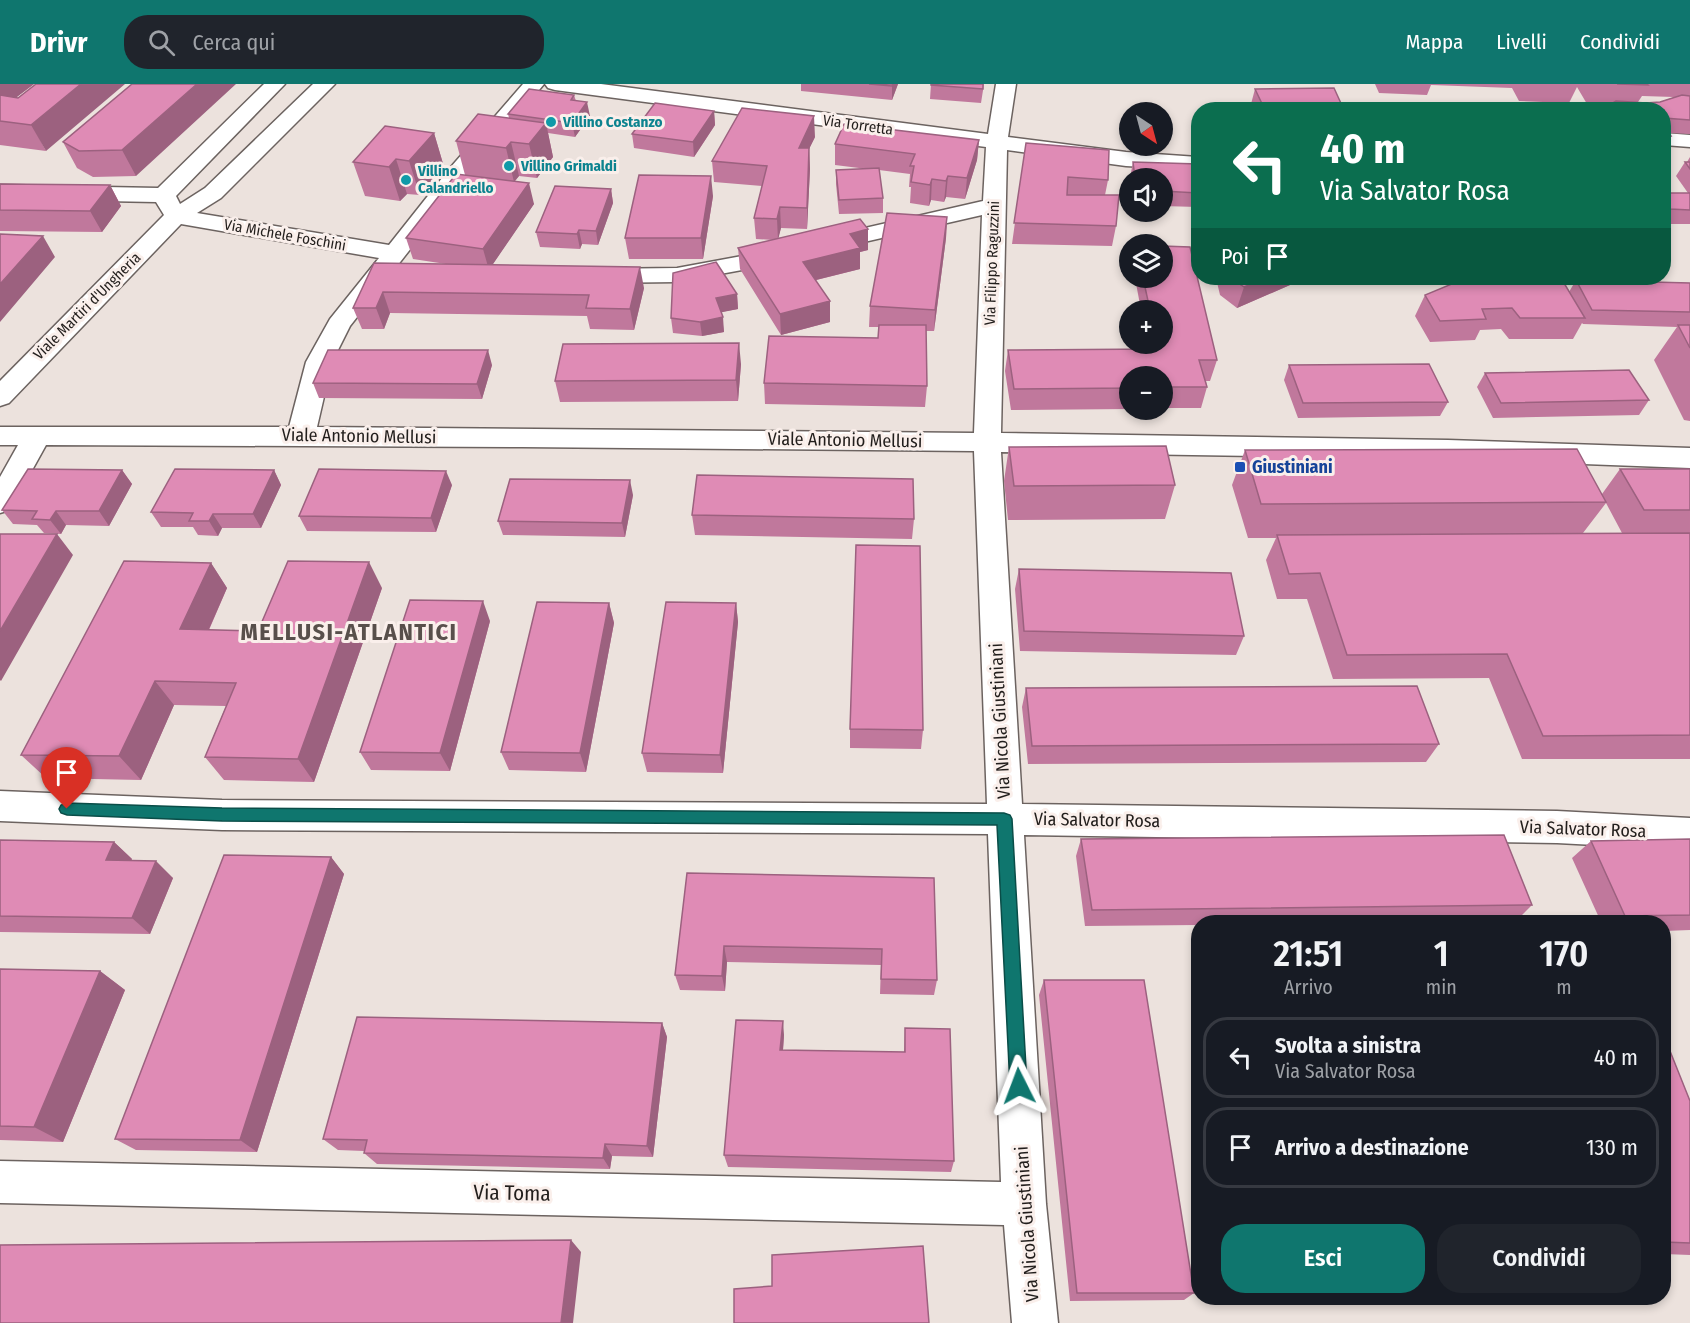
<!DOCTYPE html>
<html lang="it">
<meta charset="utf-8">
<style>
:root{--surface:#171b24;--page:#20242c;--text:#f1f3f6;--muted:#9ea1a6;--line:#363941;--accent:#0f766e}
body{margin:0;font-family:"Fira Sans Condensed",sans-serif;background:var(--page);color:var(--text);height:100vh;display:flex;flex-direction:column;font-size:22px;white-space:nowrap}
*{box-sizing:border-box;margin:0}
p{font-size:20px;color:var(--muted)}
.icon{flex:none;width:33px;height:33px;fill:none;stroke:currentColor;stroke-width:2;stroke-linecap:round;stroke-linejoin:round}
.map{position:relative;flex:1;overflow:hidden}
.details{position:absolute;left:1191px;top:831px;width:480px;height:390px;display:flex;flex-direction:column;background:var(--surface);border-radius:24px;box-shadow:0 3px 9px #0003}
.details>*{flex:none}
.guide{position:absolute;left:1191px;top:18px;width:480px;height:183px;border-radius:24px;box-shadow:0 3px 9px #0003;background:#0b6e4f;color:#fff;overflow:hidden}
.needle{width:39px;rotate:144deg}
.buttons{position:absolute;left:1119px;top:18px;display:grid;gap:12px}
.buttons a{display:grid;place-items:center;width:54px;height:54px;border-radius:50%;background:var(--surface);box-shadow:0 3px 9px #0003;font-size:30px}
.pin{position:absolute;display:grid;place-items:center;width:51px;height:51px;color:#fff;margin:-62px -26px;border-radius:50% 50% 50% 0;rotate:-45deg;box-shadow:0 0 6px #0007}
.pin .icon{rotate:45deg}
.me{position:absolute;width:66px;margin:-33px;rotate:357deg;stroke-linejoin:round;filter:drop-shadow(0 0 4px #0008)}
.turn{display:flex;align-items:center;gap:21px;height:126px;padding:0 30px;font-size:27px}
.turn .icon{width:78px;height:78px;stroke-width:2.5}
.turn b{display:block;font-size:42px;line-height:51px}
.then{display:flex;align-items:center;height:57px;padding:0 30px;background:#0003;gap:12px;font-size:22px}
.eta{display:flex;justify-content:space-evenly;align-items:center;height:102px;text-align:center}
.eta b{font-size:36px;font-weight:600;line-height:42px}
.cta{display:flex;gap:12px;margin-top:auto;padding:12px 30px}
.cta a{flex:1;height:69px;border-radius:24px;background:var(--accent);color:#fff;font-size:24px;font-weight:600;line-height:69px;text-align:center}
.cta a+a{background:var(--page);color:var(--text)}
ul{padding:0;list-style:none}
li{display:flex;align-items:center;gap:18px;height:81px;margin:0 12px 9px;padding:0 18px;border:3px solid var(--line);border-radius:24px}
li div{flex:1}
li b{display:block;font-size:22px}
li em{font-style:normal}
header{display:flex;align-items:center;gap:36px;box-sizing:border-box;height:84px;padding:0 30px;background:var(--accent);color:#fff}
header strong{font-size:28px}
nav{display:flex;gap:33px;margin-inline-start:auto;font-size:21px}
.search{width:420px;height:54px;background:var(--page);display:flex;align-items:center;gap:15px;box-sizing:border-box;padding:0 21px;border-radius:24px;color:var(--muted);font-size:22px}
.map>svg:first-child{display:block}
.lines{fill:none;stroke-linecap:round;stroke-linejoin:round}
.minor-casing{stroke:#6c6360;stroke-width:3}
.minor{fill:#fff;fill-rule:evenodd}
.wall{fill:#c0789c;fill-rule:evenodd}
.shaded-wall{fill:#9c617f}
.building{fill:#df8bb5;stroke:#9c617f;stroke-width:1.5}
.route{fill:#0f766e;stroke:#0a4d48;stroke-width:1.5}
.culture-dot{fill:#0f9aa8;stroke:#faefeb;stroke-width:2}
.transit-dot{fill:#1a4fb4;stroke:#faefeb;stroke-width:2}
.labels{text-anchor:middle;stroke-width:6;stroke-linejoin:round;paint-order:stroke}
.far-culture-label{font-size:15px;font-weight:bold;fill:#0d838f;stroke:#faefeb;text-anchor:start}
.far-street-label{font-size:15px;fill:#221e1c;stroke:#faefeb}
.street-label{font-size:18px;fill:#221e1c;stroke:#faefeb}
.transit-label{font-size:18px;font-weight:bold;fill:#164399;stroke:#faefeb;text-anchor:start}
.near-street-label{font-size:21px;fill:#221e1c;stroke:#faefeb}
.district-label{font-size:24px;font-weight:bold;letter-spacing:1.5px;fill:#584f4b;stroke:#faefeb}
</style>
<header>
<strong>Drivr</strong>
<div class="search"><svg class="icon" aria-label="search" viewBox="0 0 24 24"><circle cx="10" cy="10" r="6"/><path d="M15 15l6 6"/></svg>Cerca qui</div>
<nav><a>Mappa</a><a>Livelli</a><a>Condividi</a></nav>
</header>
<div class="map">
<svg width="1690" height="1239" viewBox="0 0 1690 1239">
<rect width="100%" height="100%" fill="#ece2dd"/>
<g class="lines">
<defs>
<path id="minor" d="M264,0H285L176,112L180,120L205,104L313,0H335L221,114L197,129L389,161L450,84L523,0H544L466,94L350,242L332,278L317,343L974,349L982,131L742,186L677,198L596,199L587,197L584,192L587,187L596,185L677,184L742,172L983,117L986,63L555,6L548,4L545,0H601L988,50L996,0H1016L1008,53L1126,68L1198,73V86L1126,82L1007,66L1001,349L1448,356L1690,364V384L1448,375L1001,368L1022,720L1557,727L1690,734V766L1557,759L1024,751L1046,1120L1058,1239H1012L1004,1141L0,1119V1077L1001,1098L988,750L222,746L0,737V707L222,716L987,720L974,367L522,363L46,361L10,426L0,429V393L18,361H0V343H289L306,278L330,235L379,174L181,140L9,319L0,322V297L164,131L156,118L0,115V101L158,104Z
M1664,49L1690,51V63L1664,61Z"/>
</defs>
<use href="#minor" class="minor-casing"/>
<use href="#minor" class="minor"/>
</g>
<path class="wall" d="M0,0H34L16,13L18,14L46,67L0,61Z
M132,0L136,92L93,93L77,84L63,58Z
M801,0H898L892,16L801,7Z
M931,0H984L981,19L930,15Z
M1375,0H1690V50L1669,49L1671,52L1664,65V26H1572L1574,22L1606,23L1611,20H1587L1577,3L1569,19L1519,17L1512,4L1431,1L1427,11L1379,9ZM1642,12L1674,13L1660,18H1638Z
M1255,5L1344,26H1254L1251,20Z
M574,11L576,17L590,32L575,53L548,49L553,73L537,94L519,92L515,97L534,120L492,181L644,204L634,246L590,245L587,232L390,229L384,245H362L353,224L374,179L446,180L413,175L406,154L465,91L456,57L509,34L508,30Z
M714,27L715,41L694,73L634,64L632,50Z
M434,49L444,83L420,111L407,110L400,117L365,112L353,78Z
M815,53L809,65L810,85L807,145L781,144L778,154L868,145V166L860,168V185L816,196L830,238L781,251L740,185L738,164L773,156L756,155L754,134L762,102L714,98L712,77Z
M979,56L977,76L965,115L946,113L944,118L931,116L929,122L910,119L911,103H909L910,90L879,86L883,114V129L839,130L836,100V86L867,85L835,81V60Z
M1026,59L1108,96L1105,111L1116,142L1112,162L1012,160Z
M1690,73V140H1664V109H1688L1676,92L1685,78H1687Z
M1133,78L1198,80V123L1162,122V94H1130Z
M0,100L110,101L121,122L102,148L0,147Z
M611,105L613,119L598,161L582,160L580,165L540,163L536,148Z
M713,112L703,175H629L625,154Z
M947,133L946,154L934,247H926L927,302L925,323L765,320L764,299L878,254L879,243H869L870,222Z
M1135,194H1162L1217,276L1210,297H1206L1207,303L1201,324H1162V292H1130V325L1011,326L1005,287L1008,266L1148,265L1147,260H1162V226H1141Z
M1216,194H1306L1237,224L1220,211Z
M1576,196L1690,199V337L1684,336L1654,276L1677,243L1583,240L1582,239L1573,255H1509L1501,245L1480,246L1475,256L1430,258L1415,232L1425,211L1569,208Z
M737,210L738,225L721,228L724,248L702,252L673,249L671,234Z
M741,280L738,317L560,318L555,297Z
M492,281L482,315L319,314L313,299Z
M1289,281L1448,318L1440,332L1298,334L1284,296Z
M1485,289L1649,316L1639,331L1493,334L1477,303Z
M1009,363L1175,401L1165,435L1008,436L1004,397Z
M1245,366L1602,410L1620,385H1690V675H1522L1489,594L1333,595L1307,515H1277L1266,476L1276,454H1248L1232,401ZM1606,419L1622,449H1583Z
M122,386L132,400L109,442L66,441L61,450L44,449L37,441L13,440L2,426Z
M274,386L281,401L261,444H222L218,452L198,451L193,443H161L151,428Z
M452,401L436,448L307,447L299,432Z
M633,411L625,453L503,451L498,437Z
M692,431L914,435L912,455L695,451Z
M211,479L227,504L209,546L258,547L382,504L314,698L224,696L205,673L226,622L174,621L141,696L46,694L21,671Z
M1019,485L1244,552L1236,571L1020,567L1015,505Z
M609,519L614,539L586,688L509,686L501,668Z
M736,519L738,538L723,689L647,688L642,669Z
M490,537L450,687L371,686L360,668Z
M1026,604L1439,660L1426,678L1028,680L1022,623Z
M850,645L923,646L921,665L850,664Z
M1081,755L1532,821L1515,838H1198V841L1085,842L1076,772Z
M1690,755V846L1664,847V838H1601L1572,774L1591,757Z
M0,756L114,758L132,775L131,776L173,794L150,850L0,848Z
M331,773L344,790L257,1068L136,1066L115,1055Z
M687,789L934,794L937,896L934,911L880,910L881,881L727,878L725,907L680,906L675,891Z
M0,885L100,887L125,906L63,1058L0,1056Z
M1198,888V912L1195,893Z
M1044,896L1194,1209L1184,1216L1070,1217L1039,911Z
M662,939L667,953L653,1073L612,1072L610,1085L377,1080L364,1069V1067L338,1066L323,1055Z
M905,944L954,1077L951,1088L728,1083L724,1071L784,951L783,966L904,968Z
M1664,952L1690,1017V1171L1664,1170Z"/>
<path class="shaded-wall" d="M0,0H34L0,26Z
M81,0H125L46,67L31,41Z
M197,0H236L136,92L122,66Z
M893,0H898L892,16V2Z
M587,18L590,32L575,53L572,39Z
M714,27L715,41L694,73L693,58Z
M814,32L815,53L809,65L810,85L807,145V124L799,64Z
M546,39L553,73L537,94L529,60Z
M434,49L444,83L420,111L409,77Z
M979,56L977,76L965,115L967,94Z
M511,58L519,92L514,98L506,64Z
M396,75L407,110L400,117L389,83Z
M711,92L713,112L703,175L701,154Z
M948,92L946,113L944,118L946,97Z
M932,95L931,116L929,122L930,101Z
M529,99L534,120L489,186L483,165Z
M110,101L121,122L102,148L90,127Z
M611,105L613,119L598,161L596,147Z
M780,123L781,144L778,156L777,135Z
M947,133L946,154L934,247L935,226Z
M868,145V166L860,168V185L804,199L803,178L850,150Z
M579,146L582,160L580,165L577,150Z
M43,152L55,173L0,238V200Z
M640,183L644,204L634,246L630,225Z
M1266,194H1306L1237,224L1244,203Z
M383,208L390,229L384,245L376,224Z
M737,210L738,225L718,229L716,214Z
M830,217V238L781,251L780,230Z
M723,233L724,248L702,252L700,238Z
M739,259L741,280L738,317L736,296Z
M488,266L492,281L482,315L477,300Z
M122,386L132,400L109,442L99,427Z
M274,386L281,401L261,444L253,430Z
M446,387L452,401L436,448L431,434Z
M630,396L633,411L625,453L622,439Z
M56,427L66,441L61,450L50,436Z
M213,430L222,444L218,452L209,437Z
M57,450L73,471L1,597L0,596V547Z
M369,478L382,504L314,698L298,675Z
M211,479L227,504L198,570L180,545Z
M483,517L490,537L450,687L440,669Z
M609,519L614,539L586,688L580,669Z
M736,519L738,538L723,689L720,671Z
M155,597L174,621L141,696L119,672Z
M114,758L132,775L124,793L106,776Z
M331,773L344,790L257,1068L240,1056Z
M156,777L173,794L150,850L132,834Z
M724,862L727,878L725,907L722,892Z
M100,887L125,906L63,1058L34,1043Z
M783,937L784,951L782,980L780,966Z
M662,939L667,953L653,1073L647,1062Z
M605,1060L612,1072L610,1085L603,1074Z
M571,1156L581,1168L573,1239H561Z"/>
<path class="building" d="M36,0H81L31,41L0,37V11L18,14Z
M132,0H197L122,66L79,67L63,58Z
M869,0H893L892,2Z
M931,0H983V5L931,1Z
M1617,0H1647L1648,1Z
M1334,4L1344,26H1265L1255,5Z
M529,5L574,11L571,16L587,18L572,39L508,30Z
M1682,11L1690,12V36L1664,34V26H1577L1574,22L1606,23L1616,17L1646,19L1660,18Z
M655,19L714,27L693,58L632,50Z
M742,24L814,32L799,64H809L807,124L780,123L777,135L754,134L767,82L712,77Z
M478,30L546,39L529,60L511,58L506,64L456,57Z
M844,40L979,56L967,94L948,92L946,97L932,95L930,101L911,98L914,82H910L915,70L835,60Z
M1664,41L1671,52H1664Z
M385,42L434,49L409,77L396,75L389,83L353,78Z
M1026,59L1109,66L1108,96L1068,93L1067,111H1119L1116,142L1014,139Z
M1133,78L1198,80V109L1162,107V94H1135Z
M1685,78H1690V85Z
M879,84L883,114L839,116L836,86Z
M456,90L529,99L483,165L406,154Z
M639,91L711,92L701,154H625Z
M0,100L110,101L90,127L0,126Z
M555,102L611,105L596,147L579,146L577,150L536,148Z
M1664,109H1690V126L1670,125L1664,115Z
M887,129L947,133L935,226L870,222Z
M860,135L868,145L850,150L860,164L803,178L830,217L780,230L738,164Z
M0,150L43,152L0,200Z
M1162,162L1190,163L1217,276H1199L1207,303H1162V292H1130V304L1014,305L1008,266L1157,265L1156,260H1162V226H1150L1143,194H1162Z
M716,178L737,210L716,214L723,233L700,238L671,234L673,189Z
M374,179L640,183L630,225L586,224L589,211L383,208L376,224H353Z
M1231,194H1266L1244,203Z
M1466,194H1561L1585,234H1520L1512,224L1482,225L1486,235L1440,237L1425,211Z
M1576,196L1690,199V228L1592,226Z
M879,241H926L927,302L764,299L769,252L878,254Z
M1678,241H1690V264Z
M739,259L736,296L555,297L563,260Z
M328,266H488L477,300L313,299Z
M1429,280L1448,318L1303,319L1289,281Z
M1629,286L1649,316L1501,319L1485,289Z
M1166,362L1175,401L1014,402L1009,363Z
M1577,365L1606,418L1261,420L1245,366Z
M28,385L122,386L99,427H56L50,436L32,435L37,427L2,426Z
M175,385L274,386L253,430H213L209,437H189L193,429L151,428Z
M319,385L446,387L431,434L299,432Z
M1620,385H1690V426H1644Z
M697,391L913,395L914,435L692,431Z
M510,395L630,396L622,439L498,437Z
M1690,449V651L1543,652L1507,570L1347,571L1320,489L1289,490L1277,451Z
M0,450H57L0,547Z
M856,461L920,462L923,646L850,645Z
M124,477L211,479L180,545L258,547L288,477L369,478L298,675L205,673L236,599L155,597L119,672L21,671Z
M1019,485L1231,489L1244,552L1024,547Z
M410,516L483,517L440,669L360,668Z
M537,518L609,519L580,669L501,668Z
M666,518L736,519L720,671L642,669Z
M1417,602L1439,660L1032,662L1026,604Z
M1504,751L1532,821L1092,826L1081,755Z
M1690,755V831L1625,832L1591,757Z
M0,756L114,758L106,776L156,777L132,834L0,832Z
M224,771L331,773L240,1056L115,1055Z
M687,789L934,794L937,896L881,895L882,865L724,862L722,892L675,891Z
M0,885L100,887L34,1043L0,1042Z
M1044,896H1144L1194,1209H1077Z
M357,933L662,939L647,1062L605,1060L603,1074L364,1069L367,1056L323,1055Z
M736,936L783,937L780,966L905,968V944L950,945L954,1077L724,1071Z
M1664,952L1690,1017V1159L1664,1158Z
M571,1156L561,1239H0V1161Z
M923,1162L929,1239H734V1205L772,1202V1171Z"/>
<path class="route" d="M67,719L222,724L1004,729L1010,731L1012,735L1027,1002L1025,1008L1019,1010L1013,1008L1010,1002L997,741L222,737L67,731L61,729L59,725L61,721Z"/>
<g class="culture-dot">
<circle cx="551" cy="38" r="6"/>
<circle cx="509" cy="82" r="6"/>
<circle cx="406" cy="96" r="6"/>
</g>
<rect class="transit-dot" x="1234" y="377" width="12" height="12" rx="3"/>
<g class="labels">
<g class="far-culture-label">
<text x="563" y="43">Villino Costanzo</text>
<text x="521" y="87">Villino Grimaldi</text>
<text x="418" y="92">Villino<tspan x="418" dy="17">Calandriello</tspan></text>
</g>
<g class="far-street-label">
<text transform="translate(858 41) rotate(8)" y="5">Via Torretta</text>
<text transform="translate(285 151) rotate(10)" y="5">Via Michele Foschini</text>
<text transform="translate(992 179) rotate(-88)" y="5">Via Filippo Raguzzini</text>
<text transform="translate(87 222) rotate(-45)" y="5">Viale Martiri d'Ungheria</text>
</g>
<g class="street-label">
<text transform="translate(359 352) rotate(1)" y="6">Viale Antonio Mellusi</text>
<text transform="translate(845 356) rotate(1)" y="6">Viale Antonio Mellusi</text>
<text transform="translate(1000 637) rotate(-93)" y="6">Via Nicola Giustiniani</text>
<text transform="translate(1097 736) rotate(1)" y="6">Via Salvator Rosa</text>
<text transform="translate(1583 745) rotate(2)" y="6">Via Salvator Rosa</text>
<text transform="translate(1027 1140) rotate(-94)" y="6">Via Nicola Giustiniani</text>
</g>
<g class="transit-label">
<text x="1252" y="389">Giustiniani</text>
</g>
<g class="near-street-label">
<text transform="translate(512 1109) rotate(1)" y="7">Via Toma</text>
</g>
<g class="district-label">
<text x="349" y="556">MELLUSI-ATLANTICI</text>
</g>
</g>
</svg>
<div class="buttons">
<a><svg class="needle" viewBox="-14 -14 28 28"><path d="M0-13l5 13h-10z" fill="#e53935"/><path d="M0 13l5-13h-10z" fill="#9ea1a6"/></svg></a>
<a><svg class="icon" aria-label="sound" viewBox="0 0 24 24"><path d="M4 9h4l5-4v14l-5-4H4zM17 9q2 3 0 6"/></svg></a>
<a><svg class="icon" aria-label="layers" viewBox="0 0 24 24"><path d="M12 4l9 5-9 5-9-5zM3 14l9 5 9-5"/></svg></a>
<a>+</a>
<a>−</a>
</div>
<div class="pin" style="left:67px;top:725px;background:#d93025"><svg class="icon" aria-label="arrive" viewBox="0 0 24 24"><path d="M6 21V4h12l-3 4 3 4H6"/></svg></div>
<svg class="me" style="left:1019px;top:1002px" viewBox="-20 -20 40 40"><path d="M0-17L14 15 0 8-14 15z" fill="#0f766e" stroke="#fff" stroke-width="4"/></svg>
<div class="guide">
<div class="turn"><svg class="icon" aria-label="left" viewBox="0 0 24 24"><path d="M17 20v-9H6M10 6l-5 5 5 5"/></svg><div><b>40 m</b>Via Salvator Rosa</div></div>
<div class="then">Poi<svg class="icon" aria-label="arrive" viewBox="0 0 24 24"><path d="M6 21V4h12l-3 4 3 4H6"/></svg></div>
</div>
<section class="details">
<div class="eta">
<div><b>21:51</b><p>Arrivo</p></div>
<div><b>1</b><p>min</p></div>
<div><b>170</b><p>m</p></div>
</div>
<ul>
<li><svg class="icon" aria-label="left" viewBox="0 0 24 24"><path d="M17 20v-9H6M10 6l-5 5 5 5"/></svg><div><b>Svolta a sinistra</b><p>Via Salvator Rosa</p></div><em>40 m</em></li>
<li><svg class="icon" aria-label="arrive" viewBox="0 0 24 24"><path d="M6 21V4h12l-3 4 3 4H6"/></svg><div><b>Arrivo a destinazione</b></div><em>130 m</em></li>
</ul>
<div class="cta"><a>Esci</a><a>Condividi</a></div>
</section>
</div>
